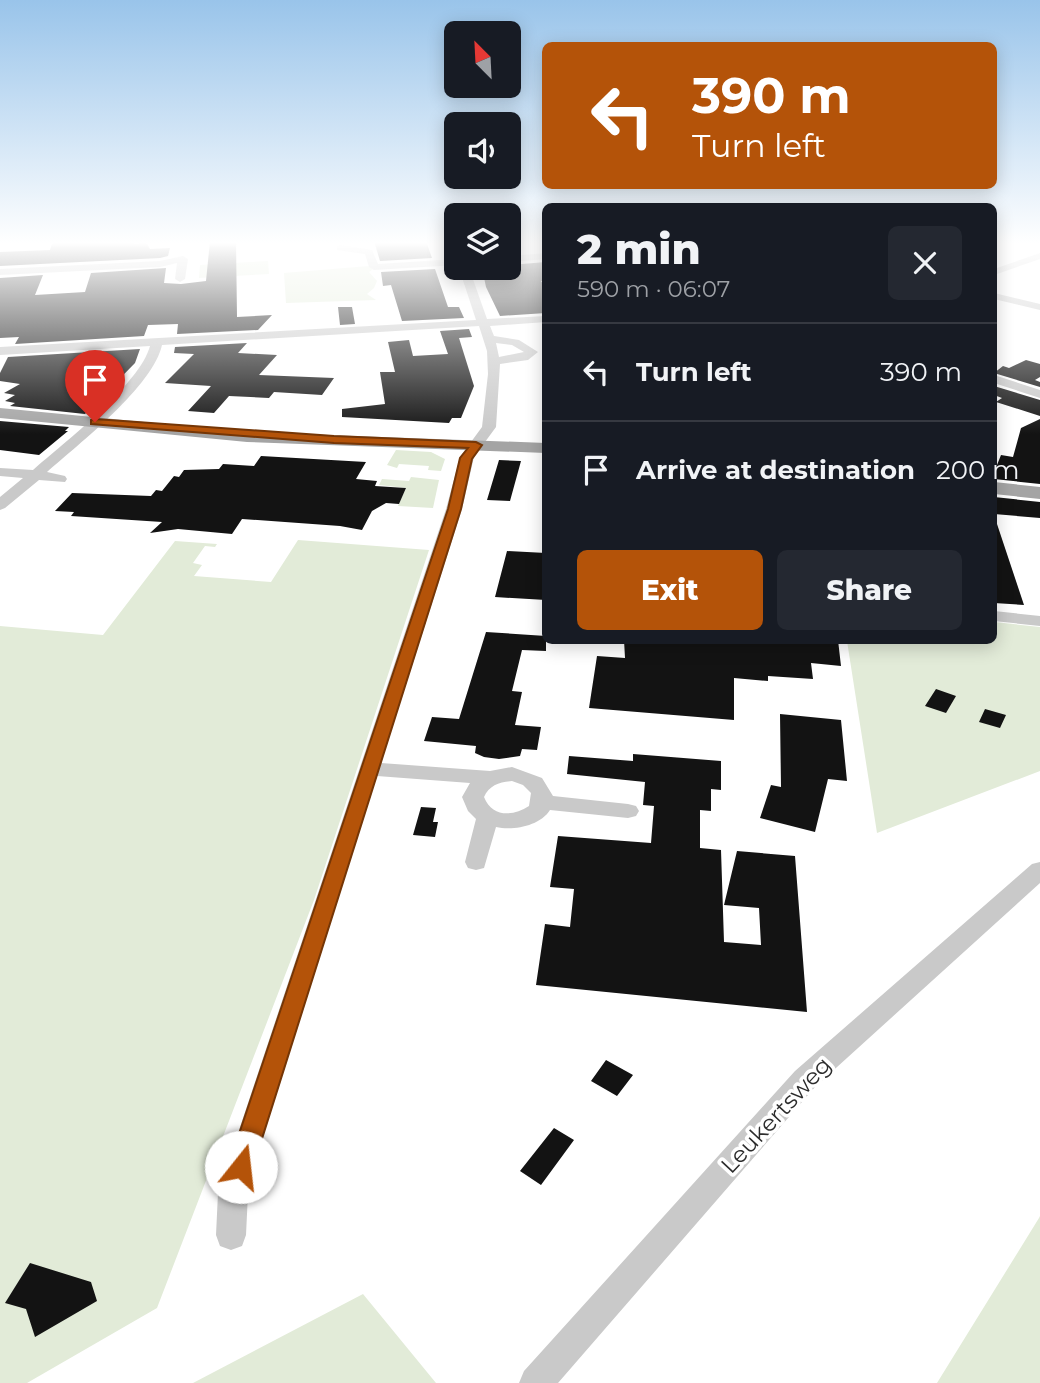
<!DOCTYPE html>
<meta charset="utf-8">
<style>
:root{--surface:#171b24;--page:#242831;--text:#f1f3f6;--muted:#9ea1a6;--line:#363941;--accent:#b45309}
body{margin:0;font-family:Montserrat,sans-serif;background:var(--page);color:var(--text);height:100vh;display:flex;flex-direction:column;font-size:26px;white-space:nowrap}
*{box-sizing:border-box;margin:0}
p{font-size:23px;color:var(--muted)}
.icon{flex:none;width:38px;height:38px;fill:none;stroke:currentColor;stroke-width:2;stroke-linecap:round;stroke-linejoin:round}
.map{position:relative;flex:1;overflow:hidden}
.sheet{position:absolute;left:542px;top:203px;width:455px;height:441px;display:flex;flex-direction:column;background:var(--surface);border-radius:10px;box-shadow:0 4px 18px #0003}
.sheet>*{flex:none}
.banner{position:absolute;left:542px;top:42px;width:455px;height:147px;border-radius:10px;box-shadow:0 4px 18px #0003;background:#b45309;color:#fff;overflow:hidden}
.needle{width:46px;rotate:336deg}
.buttons{position:absolute;left:444px;top:21px;display:grid;gap:14px}
.buttons a{display:grid;place-items:center;width:77px;height:77px;border-radius:10px;background:var(--surface);box-shadow:0 4px 18px #0003;font-size:35px}
.pin{position:absolute;display:grid;place-items:center;width:60px;height:60px;color:#fff;margin:-72px -30px;border-radius:50% 50% 50% 0;rotate:-45deg;box-shadow:0 0 7px #0007}
.pin .icon{rotate:45deg}
.me{position:absolute;width:77px;margin:-38px;rotate:16deg;stroke-linejoin:round;filter:drop-shadow(0 0 5px #0008)}
.turn{display:flex;align-items:center;gap:24px;height:147px;padding:0 35px;font-size:32px}
.turn .icon{width:91px;height:91px;stroke-width:2.5}
.turn b{display:block;font-size:49px;line-height:60px}
.round{display:grid;place-items:center;flex:none;width:74px;height:74px;border-radius:10px;background:var(--page)}
.summary{display:flex;align-items:center;justify-content:space-between;height:119px;padding:0 35px}
h1{font-size:42px;font-weight:800;line-height:52px}
.button{display:flex;gap:14px;margin-top:auto;padding:14px 35px}
.button a{flex:1;height:80px;border-radius:10px;background:var(--accent);color:#fff;font-size:28px;font-weight:800;line-height:80px;text-align:center}
.button a+a{background:var(--page);color:var(--text)}
ul{padding:0;list-style:none}
li{display:flex;align-items:center;gap:21px;height:98px;padding:0 35px;border-top:2px solid var(--line)}
li div{flex:1}
li b{display:block;font-size:26px}
li em{font-style:normal}
.map>svg:first-child{display:block}
.green{fill:#e2ebd8}
.building{fill:#131313}
.lines{fill:none;stroke-linecap:round;stroke-linejoin:round}
.minor{fill:#c9c9c9;fill-rule:evenodd}
.major{fill:#a4a4a4;fill-rule:evenodd}
.route{fill:#b45309;stroke:#753606;stroke-width:2}
.labels{text-anchor:middle;stroke-width:7;stroke-linejoin:round;paint-order:stroke}
.near-street-label{font-size:23px;fill:#2c2c2c;stroke:#fff}
</style>
<div class="map">
<svg width="1040" height="1383" viewBox="0 0 1040 1383">
<rect width="100%" height="100%" fill="#fff"/>
<path class="green" d="M268,261L269,274L199,278L200,265Z
M369,266L373,269L369,272L377,281L374,288L367,294L376,300L286,303L284,273Z
M396,450L431,452L445,459L441,471L428,470L429,466L399,464L397,468L387,465Z
M411,477L439,480L433,508L398,506L406,488L379,485L382,479L409,481Z
M298,540L429,550L314,900L157,1308L27,1383H0V626L103,635L175,541L217,544L215,547L205,546L193,563L202,565L194,576L271,582Z
M994,622L1040,627V771L877,833L847,641L994,640Z
M1040,1216V1383H937L1039,1218Z
M363,1294L436,1383H193Z"/>
<path class="building" d="M53,241H134L135,244L146,242L150,249L170,248L168,256L160,258L0,266V252L50,250Z
M210,241H236L237,317L272,315L258,330L177,334L178,324L148,325L144,336L15,344L19,337L0,338V278L43,275L35,295L85,292L91,273L166,268L164,283L181,284L206,281Z
M374,241H426L432,258L380,261Z
M546,262V281H541L546,288V313L500,316L486,287L482,268H512L510,265Z
M435,269L448,307H459L464,318L402,321L391,285L383,286L381,272Z
M338,307H352L355,324L340,325Z
M469,329L472,337L459,338L474,386L461,418H452L449,423L342,417V409L385,404L380,372H395L388,342L409,340L413,356L448,354L440,331Z
M247,343L238,353L277,355L259,375L334,378L322,395L274,392L269,398L229,396L214,413L188,411L211,386L165,383L194,354L174,353L175,347Z
M140,349L135,363L85,414L10,406L15,403L5,401L15,395L4,393L20,384L0,381V373L8,357Z
M1026,360L1040,364V377L1035,380L1040,382V387L994,373L1003,366L1009,368Z
M994,386L1040,400V416L996,402L1002,398L994,395Z
M1040,419V484L994,479V464L997,465L1001,455L1013,457L1021,428Z
M0,421L69,427L65,431H68L39,455L0,450Z
M261,456L366,462L356,479L377,481L375,486L406,488L399,504L386,503L372,511L362,530L340,526L242,519L232,534L178,529L150,533L162,522L71,516L74,512L55,511L72,493L151,496L156,490L162,491L174,476L179,477L184,470L219,469L223,464L254,466Z
M499,460L521,461L510,501L487,500Z
M994,497L1040,502V518L994,514Z
M994,524H997L1024,605L994,603Z
M507,551L546,553V600L495,597Z
M486,632L546,636V651L522,650L512,691L522,692L515,725L541,727L537,750L522,749L520,756L499,759L484,757L475,753L476,746L424,741L432,717L459,719Z
M624,640H838L841,666L811,663L813,679L768,676V681L734,678V720L589,708L597,656L625,658Z
M936,689L956,696L946,713L925,706Z
M985,709L1006,715L1000,728L979,722Z
M780,714L841,720L847,781L828,779L815,832L760,818L771,785L781,787Z
M633,754L721,761V790L711,789V811L700,810V848L721,850L724,942L761,945L759,908L724,905L737,851L795,856L807,1012L536,985L545,924L570,927L574,889L550,887L558,836L651,843L654,806L643,805L645,782L567,774L569,756L633,761Z
M421,807L436,808L433,822H438L435,837L413,835Z
M606,1060L633,1075L617,1096L591,1081Z
M554,1128L574,1140L541,1185L520,1171Z
M30,1263L91,1282L97,1301L35,1337L26,1309L5,1303Z"/>
<g class="lines">
<path class="minor" d="M447,241H457V254L454,253Z
M340,245L372,250L378,264L457,259V265L374,270L369,267L365,254L337,250V246Z
M546,253V259L509,262V256Z
M1040,253V259L994,275V269Z
M183,256L188,259L185,279L180,282L175,279L177,263L160,267L0,275V269L160,261Z
M459,268H469L487,319L546,316V322L490,326L494,336L519,340L538,352L528,360L500,364L496,427L474,457L462,509L381,763L490,771L512,767L542,778L553,796L628,804L636,806L639,811L636,816L628,818L550,810C540,826 513,831 496,827L484,868L476,870L468,868L465,862L476,819L468,811L462,797L470,783L377,776L262,1140L248,1193L246,1235L242,1246L231,1250L220,1246L216,1235L218,1193L446,509L460,457L482,427L488,374L487,351L479,326L162,345C153,386 80,443 47,472L65,476L67,479L65,482L39,480L5,508L0,510V497L23,478L0,476V468L33,470C64,443 140,384 150,346L0,355V347L476,320ZM496,343L512,345L524,352L499,357ZM512,781L523,785L531,793L529,806C512,817 492,817 484,797C489,785 500,782 512,781Z
M994,293L1040,304V310L994,299Z
M994,375L1040,390V398L994,383Z
M994,611L1040,616V626L994,621Z
M1040,862V883L815,1087L558,1383H519L524,1371L795,1071L1032,864Z"/>
<path class="major" d="M0,408L247,432L546,443V453L247,442L0,418Z
M994,482L1040,487V499L994,494Z"/>
</g>
<linearGradient id="sky" x2="0" y2="1"><stop stop-color="#99c4ea"/><stop offset="0.56" stop-color="#fff"/><stop offset="1" stop-color="#fff" stop-opacity="0"/></linearGradient>
<rect width="1040" height="434" fill="url(#sky)"/>
<path class="route" d="M95,419L334,436L476,442L482,445L472,459L461,509L253,1167L249,1175L241,1178L232,1175L228,1167L448,509L460,458L468,448L334,443L91,424V420Z"/>
<g class="labels">
<g class="near-street-label">
<text transform="translate(776 1115) rotate(-47)" y="8">Leukertsweg</text>
</g>
</g>
</svg>
<div class="buttons">
<a><svg class="needle" viewBox="-14 -14 28 28"><path d="M0-13l5 13h-10z" fill="#e53935"/><path d="M0 13l5-13h-10z" fill="#9ea1a6"/></svg></a>
<a><svg class="icon" aria-label="sound" viewBox="0 0 24 24"><path d="M4 9h4l5-4v14l-5-4H4zM17 9q2 3 0 6"/></svg></a>
<a><svg class="icon" aria-label="layers" viewBox="0 0 24 24"><path d="M12 4l9 5-9 5-9-5zM3 14l9 5 9-5"/></svg></a>
</div>
<div class="pin" style="left:95px;top:422px;background:#d93025"><svg class="icon" aria-label="arrive" viewBox="0 0 24 24"><path d="M6 21V4h12l-3 4 3 4H6"/></svg></div>
<svg class="me" style="left:241px;top:1167px" viewBox="-20 -20 40 40"><circle r="19" fill="#fff"/><path d="M0-13L10 11 0 6-10 11z" fill="#b45309"/></svg>
<div class="banner">
<div class="turn"><svg class="icon" aria-label="left" viewBox="0 0 24 24"><path d="M17 20v-9H6M10 6l-5 5 5 5"/></svg><div><b>390 m</b>Turn left</div></div>
</div>
<section class="sheet">
<div class="summary"><div><h1>2 min</h1><p>590 m · 06:07</p></div><a class="round"><svg class="icon" aria-label="close" viewBox="0 0 24 24"><path d="M6 6l12 12M18 6L6 18"/></svg></a></div>
<ul>
<li><svg class="icon" aria-label="left" viewBox="0 0 24 24"><path d="M17 20v-9H6M10 6l-5 5 5 5"/></svg><div><b>Turn left</b></div><em>390 m</em></li>
<li><svg class="icon" aria-label="arrive" viewBox="0 0 24 24"><path d="M6 21V4h12l-3 4 3 4H6"/></svg><div><b>Arrive at destination</b></div><em>200 m</em></li>
</ul>
<div class="button"><a>Exit</a><a>Share</a></div>
</section>
</div>
